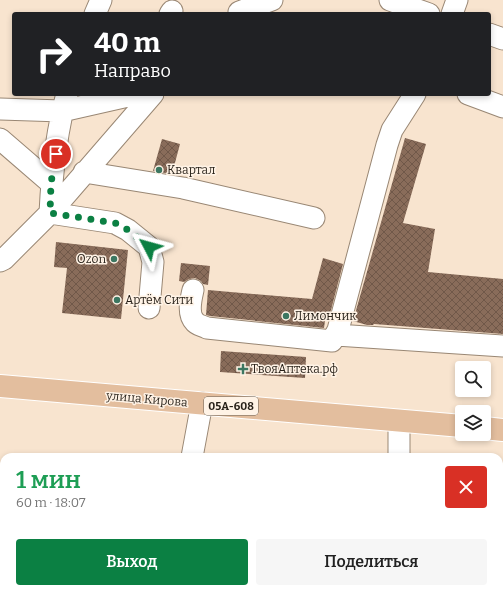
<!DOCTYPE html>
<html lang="ru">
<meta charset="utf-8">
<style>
:root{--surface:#fff;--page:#f6f6f6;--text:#222;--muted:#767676;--accent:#0b8043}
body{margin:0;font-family:Bitter,serif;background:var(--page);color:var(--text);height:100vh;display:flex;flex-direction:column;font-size:15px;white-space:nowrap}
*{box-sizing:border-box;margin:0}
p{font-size:13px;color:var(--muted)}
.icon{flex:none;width:22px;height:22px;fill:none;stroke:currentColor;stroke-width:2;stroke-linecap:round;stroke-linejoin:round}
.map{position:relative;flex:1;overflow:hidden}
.drawer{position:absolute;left:0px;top:453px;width:503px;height:140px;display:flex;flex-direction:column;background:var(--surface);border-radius:12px 12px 0 0;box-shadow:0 2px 6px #0003}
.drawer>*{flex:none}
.guide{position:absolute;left:12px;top:12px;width:479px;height:84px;border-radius:4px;box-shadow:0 2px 6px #0003;background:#202124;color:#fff;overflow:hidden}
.tools{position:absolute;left:455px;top:361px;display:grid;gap:8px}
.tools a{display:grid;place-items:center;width:36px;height:36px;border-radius:4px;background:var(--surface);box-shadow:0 2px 6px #0003;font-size:20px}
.pin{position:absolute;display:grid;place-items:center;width:34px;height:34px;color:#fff;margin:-17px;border:2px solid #fff;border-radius:50%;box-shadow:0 1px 4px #0007}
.me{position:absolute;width:44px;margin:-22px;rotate:309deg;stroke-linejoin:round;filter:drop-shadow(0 0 3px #0008)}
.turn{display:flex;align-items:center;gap:14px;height:84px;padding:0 16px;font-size:18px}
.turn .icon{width:52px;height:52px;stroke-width:2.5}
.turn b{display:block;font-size:28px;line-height:34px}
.round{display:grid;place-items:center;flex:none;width:42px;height:42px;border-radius:4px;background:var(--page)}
.overview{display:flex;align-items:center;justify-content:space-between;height:68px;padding:0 16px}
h1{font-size:24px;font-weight:600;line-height:30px;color:#1e9e55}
.cta{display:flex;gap:8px;margin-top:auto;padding:8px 16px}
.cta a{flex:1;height:46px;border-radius:4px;background:var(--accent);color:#fff;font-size:16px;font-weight:600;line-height:46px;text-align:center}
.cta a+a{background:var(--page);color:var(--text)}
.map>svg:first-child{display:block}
.building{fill:url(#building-cross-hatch)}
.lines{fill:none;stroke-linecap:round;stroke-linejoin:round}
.minor-casing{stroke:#998774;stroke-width:23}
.major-casing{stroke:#fff;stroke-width:24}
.minor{stroke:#fff;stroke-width:21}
.major{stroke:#e3be9e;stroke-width:22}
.route{stroke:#0b8043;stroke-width:7;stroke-dasharray:0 12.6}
.poi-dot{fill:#3c7761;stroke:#fff3e6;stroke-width:1.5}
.labels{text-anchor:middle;stroke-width:3;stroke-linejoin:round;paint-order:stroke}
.shield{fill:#fff3e6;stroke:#675f55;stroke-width:1}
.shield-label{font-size:11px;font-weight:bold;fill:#261f17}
.poi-label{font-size:12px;fill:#261f17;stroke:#fff3e6;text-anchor:start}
.street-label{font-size:12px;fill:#261f17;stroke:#fff3e6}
</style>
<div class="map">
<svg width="503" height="593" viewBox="0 0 503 593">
<defs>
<pattern id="building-cross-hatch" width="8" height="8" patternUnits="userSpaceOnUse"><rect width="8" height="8" fill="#896c5a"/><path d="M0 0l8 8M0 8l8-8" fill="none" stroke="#705849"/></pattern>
</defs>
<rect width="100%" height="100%" fill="#f8e4cf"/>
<path class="building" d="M405,138L426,144L403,223L435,229L428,272L503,279V334L374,324L373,325H367L353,321Z
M162,139L180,144L172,174L153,171Z
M56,242L128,250L121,319L62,313L67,268L54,267Z
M323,258L343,264L330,314L326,313L324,328L210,316L206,315L208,290L312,299Z
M181,263L210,266L208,285L203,284L201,281L195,278L189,279L184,282L179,281Z
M221,351L306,357L305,378L220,372Z"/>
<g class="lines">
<defs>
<path id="minor" d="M390,0L429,14
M239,12L272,0
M95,14L101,0
M170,14L172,11
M452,14L457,0
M489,34L503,39
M67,94C56,132 52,173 50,213L115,223L128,230L149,247L153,262L149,308
M468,94L503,107
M0,109L62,111L137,94
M0,139L51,183
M84,172L183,188L314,218
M0,261L4,259L50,213L153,94
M193,290C191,299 187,314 195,322C197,325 203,326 207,328L332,341L338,330L387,145L392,130L415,94
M336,335L503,346
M192,457L202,403
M399,457V421
M396,593V589"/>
<path id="major" d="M0,386L462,426
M484,428L503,430"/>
</defs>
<use href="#minor" class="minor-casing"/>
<use href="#major" class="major-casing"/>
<use href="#minor" class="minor"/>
<use href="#major" class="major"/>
</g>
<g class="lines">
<path class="route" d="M56,154L51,183L50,213L115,223L128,230L149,247"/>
</g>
<g class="poi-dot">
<circle cx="159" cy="170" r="4"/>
<circle cx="114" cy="259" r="4"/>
<circle cx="117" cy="300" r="4"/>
<circle cx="286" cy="316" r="4"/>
<path d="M241 363h4v4h4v4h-4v4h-4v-4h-4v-4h4z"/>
</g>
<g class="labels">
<rect class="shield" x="204" y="397" width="54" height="18" rx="3"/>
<g class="shield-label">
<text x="231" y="410">05А-608</text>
</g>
<g class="poi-label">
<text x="167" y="174">Квартал</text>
<text x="106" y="263" text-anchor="end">Ozon</text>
<text x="125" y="304">Артём Сити</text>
<text x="294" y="320">Лимончик</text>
<text x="251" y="373">ТвояАптека.рф</text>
</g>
<g class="street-label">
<text transform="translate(147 399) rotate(5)" y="4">улица Кирова</text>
</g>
</g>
</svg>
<div class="tools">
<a><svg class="icon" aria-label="search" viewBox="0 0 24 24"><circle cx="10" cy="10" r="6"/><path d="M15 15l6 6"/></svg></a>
<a><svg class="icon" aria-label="layers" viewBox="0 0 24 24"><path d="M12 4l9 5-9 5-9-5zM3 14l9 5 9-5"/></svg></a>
</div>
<div class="pin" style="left:56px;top:154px;background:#d93025"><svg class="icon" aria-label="arrive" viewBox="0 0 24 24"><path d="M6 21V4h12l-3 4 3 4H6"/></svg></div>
<svg class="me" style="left:149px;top:247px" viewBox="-20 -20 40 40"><path d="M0-17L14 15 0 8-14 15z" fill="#0b8043" stroke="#fff" stroke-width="4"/></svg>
<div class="guide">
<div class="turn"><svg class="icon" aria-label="right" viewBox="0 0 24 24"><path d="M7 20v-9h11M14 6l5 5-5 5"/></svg><div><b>40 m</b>Направо</div></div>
</div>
<section class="drawer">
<div class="overview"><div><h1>1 мин</h1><p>60 m · 18:07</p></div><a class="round" style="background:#d93025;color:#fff"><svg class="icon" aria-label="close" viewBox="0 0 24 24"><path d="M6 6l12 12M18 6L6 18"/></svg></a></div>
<div class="cta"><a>Выход</a><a>Поделиться</a></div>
</section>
</div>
